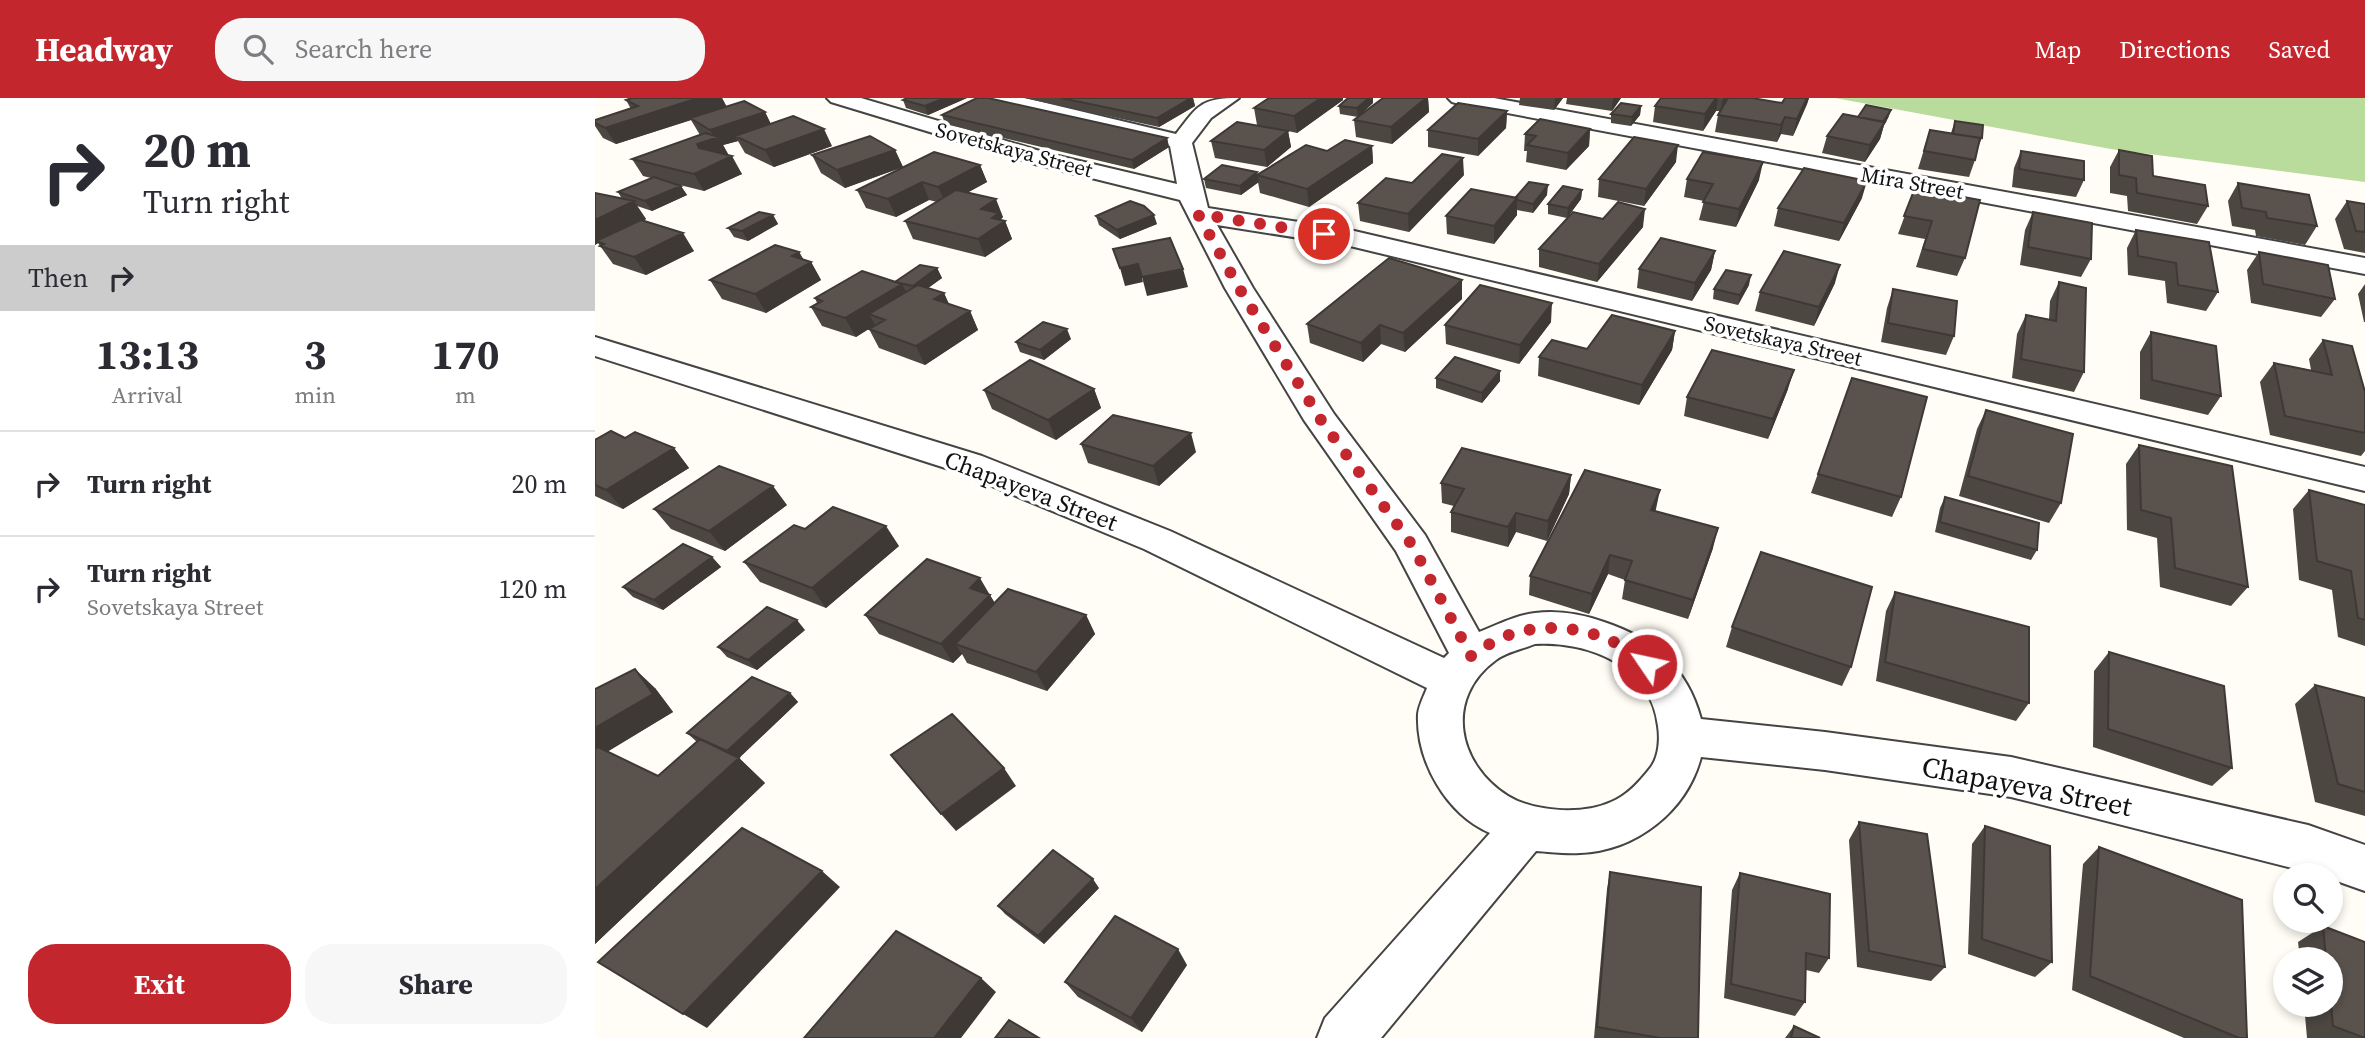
<!DOCTYPE html>
<style>
:root{--surface:#fff;--page:#f7f7f7;--text:#2b2b33;--muted:#7c7c81;--line:#e1e1e2;--accent:#c4262e}
body{margin:0;font-family:"Source Serif 4",serif;background:var(--page);color:var(--text);height:100vh;display:flex;flex-direction:column;font-size:26px;white-space:nowrap}
*{box-sizing:border-box;margin:0}
p{font-size:23px;color:var(--muted)}
.icon{flex:none;width:38px;height:38px;fill:none;stroke:currentColor;stroke-width:2;stroke-linecap:round;stroke-linejoin:round}
.map{position:relative;flex:1;overflow:hidden}
.panel{display:flex;flex-direction:column;background:var(--surface);width:595px}
.panel>*{flex:none}
.guide{background:#fff;color:var(--text);overflow:hidden}
.buttons{position:absolute;left:1678px;top:765px;display:grid;gap:14px}
.buttons a{display:grid;place-items:center;width:70px;height:70px;border-radius:50%;background:var(--surface);box-shadow:0 4px 10px #0003;font-size:35px}
.pin{position:absolute;display:grid;place-items:center;width:60px;height:60px;color:#fff;margin:-30px;border:4px solid #fff;border-radius:50%;box-shadow:0 2px 7px #0007}
.me{position:absolute;width:77px;margin:-38px;rotate:304deg;stroke-linejoin:round;filter:drop-shadow(0 0 5px #0008)}
.turn{display:flex;align-items:center;gap:24px;height:147px;padding:0 28px;font-size:32px}
.turn .icon{width:91px;height:91px;stroke-width:2.5}
.turn b{display:block;font-size:49px;line-height:60px}
.then{display:flex;align-items:center;height:66px;padding:0 28px;background:#0003;gap:14px;font-size:26px}
.eta{display:flex;justify-content:space-evenly;align-items:center;height:119px;text-align:center}
.eta b{font-size:42px;font-weight:700;line-height:49px}
.button{display:flex;gap:14px;margin-top:auto;padding:14px 28px}
.button a{flex:1;height:80px;border-radius:28px;background:var(--accent);color:#fff;font-size:28px;font-weight:700;line-height:80px;text-align:center}
.button a+a{background:var(--page);color:var(--text)}
ul{padding:0;list-style:none}
li{display:flex;align-items:center;gap:21px;height:105px;padding:0 28px;border-top:2px solid var(--line)}
li div{flex:1}
li b{display:block;font-size:26px}
li em{font-style:normal}
header{display:flex;align-items:center;gap:42px;box-sizing:border-box;height:98px;padding:0 35px;background:var(--accent);color:#fff}
header strong{font-size:33px}
nav{display:flex;gap:38px;margin-inline-start:auto;font-size:24px}
.search{width:490px;height:63px;background:var(--page);display:flex;align-items:center;gap:18px;box-sizing:border-box;padding:0 24px;border-radius:28px;color:var(--muted);font-size:26px}
main{display:flex;flex:1;min-height:0}
.map>svg:first-child{display:block}
.forest{fill:#b9dc9c}
.lines{fill:none;stroke-linecap:round;stroke-linejoin:round}
.minor-casing{stroke:#444;stroke-width:4}
.minor{fill:#fff;fill-rule:evenodd}
.wall{fill:#4d4742}
.shaded-wall{fill:#3f3936}
.building{fill:#5a524d;stroke:#3f3936;stroke-width:2}
.route{stroke:#c4262e;stroke-width:12;stroke-dasharray:0 21.6}
.labels{text-anchor:middle;stroke-width:7;stroke-linejoin:round;paint-order:stroke}
.far-street-label{font-size:21px;fill:#111;stroke:#fff}
.street-label{font-size:24px;fill:#111;stroke:#fff}
.near-street-label{font-size:28px;fill:#111;stroke:#fff}
</style>
<header>
<strong>Headway</strong>
<div class="search"><svg class="icon" aria-label="search" viewBox="0 0 24 24"><circle cx="10" cy="10" r="6"/><path d="M15 15l6 6"/></svg>Search here</div>
<nav><a>Map</a><a>Directions</a><a>Saved</a></nav>
</header>
<main>
<section class="panel">
<div class="guide">
<div class="turn"><svg class="icon" aria-label="right" viewBox="0 0 24 24"><path d="M7 20v-9h11M14 6l5 5-5 5"/></svg><div><b>20 m</b>Turn right</div></div>
<div class="then">Then<svg class="icon" aria-label="right" viewBox="0 0 24 24"><path d="M7 20v-9h11M14 6l5 5-5 5"/></svg></div>
</div>
<div class="eta">
<div><b>13:13</b><p>Arrival</p></div>
<div><b>3</b><p>min</p></div>
<div><b>170</b><p>m</p></div>
</div>
<ul>
<li><svg class="icon" aria-label="right" viewBox="0 0 24 24"><path d="M7 20v-9h11M14 6l5 5-5 5"/></svg><div><b>Turn right</b></div><em>20 m</em></li>
<li><svg class="icon" aria-label="right" viewBox="0 0 24 24"><path d="M7 20v-9h11M14 6l5 5-5 5"/></svg><div><b>Turn right</b><p>Sovetskaya Street</p></div><em>120 m</em></li>
</ul>
<div class="button"><a>Exit</a><a>Share</a></div>
</section>
<div class="map">
<svg width="1770" height="940" viewBox="0 0 1770 940">
<rect width="100%" height="100%" fill="#fffdf5"/>
<path class="forest" d="M1240,0H1770V84L1516,51Z"/>
<g class="lines">
<defs>
<path id="minor" d="M232,0H266L455,56L582,86L575,48L397,4L393,0H430L581,36C603,7 606,0 644,0L616,20L597,45L613,110L755,132L1770,369V393L755,148L622,127L658,190L739,316L830,437L884,534C902,527 921,517 940,515C964,512 986,516 1009,524C1058,540 1092,569 1106,621L1230,634L1416,659L1713,727L1770,747V793L1736,781V777H1725L1416,699L1230,672L1106,659C1092,713 1041,753 985,755C971,756 956,754 941,753L786,940H722L730,920L895,735C851,716 821,663 823,616C824,607 829,598 832,590L549,451L363,374L0,258V239L387,358L575,433L849,560L854,555L801,453L709,322L630,190L585,102L440,66L236,4ZM940,546C994,543 1056,568 1063,628C1065,641 1064,658 1056,669C1046,682 1032,698 1016,704C988,717 939,714 913,698C862,666 849,600 901,562C911,554 928,551 940,546Z
M853,0H899L1770,160V176L864,6L857,4Z"/>
</defs>
<use href="#minor" class="minor-casing"/>
<use href="#minor" class="minor"/>
</g>
<path class="wall" d="M37,0H127L132,9L170,14L176,26L237,48L179,69L150,55L143,43L128,47L133,56L131,57L147,76L109,93L85,87L92,97L57,113L42,108L51,121L48,123L99,153L51,177L18,166L3,145L0,147V95L27,101L23,94L56,80L48,78L37,61L105,37L96,22L21,46L8,40L0,28V22L36,11L31,2Z
M372,0L333,17L311,10L308,2Z
M429,0H598L600,8L564,29Z
M674,0H748V2L702,35L693,33L696,49L672,69L620,60L616,43L662,27L659,10Z
M753,0H778V5L763,19L745,16L744,8Z
M788,0H833L834,14L797,46L761,39L759,22Z
M925,0H968L959,12L924,7Z
M972,0H1026L1017,13L971,6Z
M1066,0H1157L1187,5L1190,0H1214L1212,6L1198,38L1186,36L1182,44L1120,34L1123,17L1125,13H1121L1108,33L1058,24L1060,8Z
M1046,8L1045,17L1036,28L1016,25V16Z
M1296,12L1293,20L1289,27L1285,41L1270,64L1227,55L1232,38L1263,19Z
M912,13L911,30L883,58L833,49V32Z
M347,17L572,40L574,49L539,71L350,26Z
M1360,23L1387,40L1383,49L1380,62L1374,79L1323,71L1335,32L1356,35Z
M995,31L994,48L971,72L931,64L932,53H929L930,36Z
M777,48L778,65L714,109L665,95L663,84L646,97L611,90L609,81L662,74V77L732,53Z
M300,52L308,69L250,90L226,75L217,57Z
M1524,52L1558,78L1613,108L1602,126L1533,113L1532,98L1515,95V69Z
M1426,53L1489,82L1481,99L1417,89L1419,70Z
M1081,64L1049,108L1003,99L1004,81Z
M385,67L392,84L372,95L408,119L406,121V122L410,123L417,141L390,159L318,141L310,123L342,104L334,102L301,119L271,110L262,92Z
M869,77L814,134L765,123L763,105L817,85Z
M1092,81L1164,82L1141,129L1104,122L1109,103L1089,99Z
M1643,85L1722,128L1710,147L1661,138L1660,132L1637,128L1633,103Z
M1320,90L1370,160L1362,178L1321,169L1330,141L1303,136Z
M987,92L986,101L972,120L953,116V106Z
M952,97L938,115L922,112V117L899,146L852,136L851,118L921,99Z
M1267,100L1244,143L1179,128L1183,110Z
M1752,103L1770,106V155L1749,151L1740,121Z
M1438,114L1496,161L1486,179L1425,167L1430,132Z
M178,117L183,126L153,143L139,139L133,130Z
M501,118L562,126L525,141L504,127Z
M1008,121L1048,129L1002,184L944,169V151Z
M1541,132L1623,194L1611,213L1572,205L1570,183L1533,177L1532,150Z
M1120,153L1116,172L1097,203L1042,190L1044,171Z
M204,154L209,162L216,164L226,182L171,215L127,201L115,182Z
M1664,154L1740,201L1726,219L1656,205L1652,172Z
M342,170L347,180L333,190L349,195L354,206L375,213L383,232L330,267L284,250L274,231L280,227L261,239L227,228L216,209L222,205L220,200L300,184Z
M867,182V201L810,254L786,246L768,264L715,245L712,226Z
M1464,184L1489,274L1479,294L1417,280L1422,236L1431,217L1454,221L1455,203Z
M1240,185L1219,228L1160,213L1165,194Z
M1770,186V224H1769L1763,196Z
M1154,187L1143,207L1118,201L1119,191Z
M1298,191L1359,238L1351,257L1286,244L1292,210Z
M956,224L924,266L851,246L850,227Z
M1080,233L1077,252L1044,307L943,278L944,259L992,251Z
M1556,234L1626,298L1613,317L1545,301V254Z
M476,241L449,262L425,254L421,244Z
M1728,242L1770,294V353L1766,358L1675,337L1665,284L1679,265L1716,272L1714,261Z
M841,280L905,283L887,305L841,290Z
M1257,280L1306,399L1297,419L1216,395Z
M499,291L506,310L461,342L397,311L389,292Z
M1193,291L1173,341L1089,318L1092,299Z
M1391,312L1466,405L1454,425L1364,398L1382,331Z
M30,340L79,350L94,370L28,411L0,398V342Z
M486,346L601,354L564,388L493,365Z
M1544,347L1653,489L1636,508L1565,489L1562,440L1532,432L1531,366Z
M976,377L974,396L952,443L921,434L913,449L856,434V414L859,408L847,405L846,385Z
M1714,392L1770,407V548L1743,539L1737,492L1704,482L1698,411Z
M1350,399L1442,452L1436,462L1340,434L1345,410Z
M192,407L130,453L76,431L59,411Z
M1061,411L1060,413L1118,450L1093,521L1027,501L1030,482L1013,476L994,516L934,497L935,478Z
M210,431L304,448L231,510L165,484L149,464Z
M117,459L126,469L68,512L38,499L28,489Z
M1300,494L1434,605L1421,623L1281,583L1291,513Z
M394,496L400,505L491,517L500,536L452,593L372,565L367,556L358,565L284,536L270,517Z
M1137,529L1256,569L1247,588L1131,549Z
M210,532L162,572L132,559L123,549Z
M1514,554L1637,670L1617,688L1498,649L1499,573Z
M1720,587L1770,600V718L1720,704L1700,606Z
M60,590L78,614L12,654L63,678L102,644L92,635L195,595L203,604L144,660L170,685L0,846V591Z
M1264,724L1350,869L1336,883L1262,869L1254,742Z
M1390,728L1457,864L1440,879L1373,856L1377,746Z
M1504,749L1652,940H1589L1477,892L1488,766Z
M1015,774L1103,940H999L1012,791Z
M1145,775L1234,860L1224,875L1211,872L1210,904L1200,918L1129,900L1137,792Z
M504,790L449,846L410,816L403,808Z
M1728,828L1770,940H1712L1709,906H1736V861H1705L1703,844Z
M592,867L547,934L483,899L470,884Z
M1199,928L1225,940H1190Z"/>
<path class="shaded-wall" d="M103,0H127L132,10L95,20L96,22L21,46L10,30Z
M349,0H372L333,17L330,8Z
M596,0H598L600,8L564,29L562,20Z
M726,0H748V2L702,35L699,18Z
M774,0H778V5L763,19L762,10Z
M831,0H833L834,14L797,46L796,29Z
M960,0H968L959,12Z
M1018,0H1026L1017,13Z
M1121,0H1123L1121,13L1108,33L1110,16Z
M1128,0H1134L1125,13Z
M1212,0H1214L1212,6L1198,38L1202,21Z
M1046,8L1045,17L1036,28L1037,19Z
M1296,12L1293,20L1289,27L1285,41L1270,64L1275,47Z
M912,13L911,30L883,58V41Z
M170,14L178,31L140,38L143,43L128,47L133,56L112,63L102,46L120,40L115,32Z
M1190,19L1186,36L1182,44L1186,27Z
M229,31L237,48L179,69L170,52Z
M995,31L994,48L971,72L973,55Z
M693,33L696,49L672,69L669,52Z
M572,40L574,49L539,71L537,62Z
M1083,47L1081,64L1049,108L1051,91Z
M777,48L778,65L714,109L712,91Z
M300,52L308,69L250,90L242,72Z
M137,58L147,76L109,93L99,76Z
M868,60L869,77L814,134L813,116Z
M1168,64L1164,82L1141,129L1144,111Z
M385,67L392,84L351,106L343,89Z
M662,74L664,84L646,97L645,88Z
M1272,83L1267,100L1244,143L1249,125Z
M327,84L334,102L301,119L293,101Z
M953,87L952,97L938,115V106Z
M86,88L92,97L57,113L50,103Z
M987,92L986,101L972,120L973,110Z
M922,100V117L899,146V128Z
M401,101L408,119L406,121L407,125L410,123L417,141L390,159L383,141L386,111Z
M39,103L51,121L5,144L1,143L3,145L0,147V122Z
M1050,111L1048,129L1002,184L1004,166Z
M178,117L183,126L153,143L147,133Z
M559,117L562,126L525,141L522,132Z
M88,135L99,153L51,177L39,159Z
M1120,153L1116,172L1097,203L1100,185Z
M204,154L211,167L216,164L226,182L171,215L160,196L197,158Z
M543,166L548,184L530,188L525,170Z
M1245,167L1240,185L1219,228L1224,209Z
M342,170L347,180L322,198L318,188Z
M588,171L593,189L552,198L547,179Z
M1156,177L1154,187L1143,207L1145,197Z
M867,182V201L810,254L808,235Z
M307,186L316,204L274,216L280,227L261,239L250,220Z
M349,195L357,214L339,201Z
M957,205L956,224L924,266L925,247Z
M375,213L383,232L330,267L321,248Z
M785,227L786,246L768,264L766,245Z
M472,231L476,241L449,262L445,252Z
M1080,233L1077,252L1044,307L1047,287Z
M1199,272L1193,291L1173,341L1178,321Z
M905,273V283L887,305V295Z
M499,291L506,310L461,342L453,322Z
M596,335L601,354L564,388L558,368Z
M79,350L94,370L28,411L11,392Z
M976,377L974,396L952,443L953,423Z
M178,388L192,407L130,453L114,433Z
M1065,392L1061,411L1053,431L1056,412Z
M921,415V434L913,449V429Z
M291,428L304,448L231,510L217,490Z
M1123,430L1118,450L1093,521L1098,502Z
M1015,457L1013,476L994,516L997,496Z
M117,459L126,469L68,512L59,502Z
M385,480L406,516L360,546L367,556L358,565L346,546L375,490Z
M491,517L500,536L452,593L441,574Z
M202,522L210,532L162,572L153,562Z
M40,571L60,590L78,614L0,661V630Z
M195,595L203,604L142,662L132,653Z
M144,660L170,685L0,846V791Z
M409,670L421,688L361,733L346,716Z
M227,773L245,789L112,930L88,916Z
M498,781L504,790L449,846L443,838Z
M583,851L592,867L547,934L536,920Z
M386,880L401,894L366,940H339Z"/>
<path class="building" d="M37,0H103L10,30L0,25V22L43,8L31,2Z
M312,0H349L330,8L308,2Z
M382,0H393L572,40L537,62L347,17Z
M466,0H596L562,20Z
M674,0H726L699,18L659,10Z
M753,0H774L762,10L744,8Z
M788,0H831L796,29L759,22Z
M1066,0H1121L1110,16L1060,8Z
M1133,0H1157L1187,5L1190,0H1212L1202,21L1190,19L1186,27L1123,17Z
M149,3L170,14L115,32L95,20Z
M863,5L912,13L883,41L833,32Z
M1026,5L1046,8L1037,19L1016,16Z
M1271,7L1296,12L1288,24L1263,19Z
M1248,16L1290,24L1275,47L1232,38Z
M198,18L229,31L170,52L140,38Z
M945,21L995,31L973,55L932,47L941,38L930,36Z
M1360,23L1388,27L1387,40L1358,36Z
M642,24L693,33L669,52L616,43Z
M1335,32L1385,40L1380,62L1329,53Z
M110,35L124,39L102,46L104,50L137,58L99,76L37,61Z
M275,38L300,52L242,72L217,57Z
M1039,39L1083,47L1051,91L1004,81Z
M750,42L777,48L712,91L662,77L711,47L732,53Z
M1524,52L1557,58L1558,78L1610,87L1613,108L1542,95L1541,80L1524,77Z
M1426,53L1489,63V82L1424,71Z
M339,54L385,67L343,89L327,84L293,101L262,92Z
M1108,54L1168,64L1144,111L1108,104L1118,86L1092,81Z
M847,56L868,60L813,116L763,105L791,80L817,85Z
M627,67L662,74L645,88L609,81Z
M1209,70L1272,83L1249,125L1183,110Z
M59,79L86,88L50,103L23,94Z
M934,84L953,87L938,106L922,102V100L921,99Z
M1643,85L1714,97L1722,128L1672,120L1671,114L1647,110Z
M968,88L987,92L973,110L953,106Z
M1320,90L1385,102L1370,160L1328,151L1337,123L1309,118Z
M876,91L922,100L899,128L851,118Z
M361,92L401,101L386,111L404,115L397,120L410,123L383,141L310,123Z
M0,95L39,103L0,122Z
M535,103L549,108L559,117L522,132L501,118Z
M1752,103L1770,106V134L1761,133Z
M1023,104L1050,111L1004,166L944,151L978,114L1008,121Z
M164,114L178,117L147,133L133,130Z
M1438,114L1497,125L1496,161L1433,149Z
M46,122L88,135L39,159L5,148L9,146L1,143Z
M1541,132L1614,144L1623,194L1583,187L1581,165L1543,158Z
M575,140L588,171L547,179L543,166L525,170L518,151Z
M1066,140L1120,153L1100,185L1044,171Z
M180,147L204,154L197,158L216,164L160,196L115,182Z
M1189,153L1245,167L1224,209L1165,194Z
M1664,154L1733,167L1740,201L1668,186Z
M794,160L867,182L808,235L785,227L766,245L712,226Z
M325,167L342,170L318,188L300,184Z
M1131,172L1156,177L1145,197L1119,191Z
M267,173L307,186L250,220L216,209L227,203L220,200Z
M1464,184L1491,190L1489,274L1426,261L1431,217L1461,223Z
M323,187L349,195L339,201L375,213L321,248L274,231L290,222L274,216Z
M885,187L957,205L925,247L850,227Z
M1298,191L1362,203L1359,238L1293,225Z
M1017,217L1080,233L1047,287L944,259L957,242L992,251Z
M448,224L472,231L445,252L421,244Z
M1556,234L1621,248L1626,298L1557,282Z
M1728,242L1757,248L1770,294V335L1690,318L1679,265L1737,277Z
M1117,252L1199,272L1178,321L1092,299Z
M860,259L905,273L887,295L841,280Z
M435,262L499,291L453,322L389,292Z
M1257,280L1332,299L1306,399L1223,376Z
M1391,312L1478,336L1466,405L1373,378Z
M518,317L596,335L558,368L486,346Z
M16,333L30,340L40,334L79,350L11,392L0,387V342Z
M1544,347L1637,368L1653,489L1580,470L1576,420L1546,412Z
M867,350L976,377L953,423L921,415L913,429L856,414L869,391L846,385Z
M124,368L178,388L114,433L59,411Z
M990,372L1065,392L1056,412L1123,430L1098,502L1030,482L1037,463L1015,457L997,496L935,478Z
M1714,392L1770,407V522L1763,520L1756,473L1722,463Z
M1350,399L1444,425L1442,452L1345,424Z
M238,409L291,428L217,490L149,464L199,427L210,431Z
M88,446L117,459L59,502L28,489Z
M1166,454L1277,489L1256,569L1137,529Z
M332,461L385,480L375,490L395,497L346,546L270,517Z
M413,491L491,517L441,574L360,546Z
M1300,494L1434,529V605L1290,564Z
M172,509L202,522L153,562L123,549Z
M1514,554L1629,588L1637,670L1513,631Z
M40,571L58,596L0,630V591Z
M157,579L195,595L132,653L92,635Z
M1720,587L1770,600V694L1743,686Z
M357,616L409,670L346,716L296,657Z
M105,641L144,660L0,791V651L3,649L63,678Z
M1264,724L1332,736L1350,869L1274,853Z
M1390,728L1455,748L1457,864L1387,841Z
M147,730L227,773L88,916L3,864Z
M1504,749L1647,802L1652,940H1644L1495,878Z
M458,752L498,781L443,838L403,808Z
M1015,774L1106,789L1103,940H1065L1002,929Z
M1145,775L1235,796L1234,860L1211,855L1210,904L1136,886Z
M520,818L583,851L536,920L470,884Z
M1728,828L1770,844V940L1738,928L1736,906V861H1731Z
M301,833L386,880L339,940H209Z
M414,922L444,940H400Z
M1199,928L1225,940H1196Z"/>
<g class="lines">
<path class="route" d="M729,136L603,116L644,190L726,322L817,447L876,558C885,553 894,545 904,541C952,519 1013,531 1052,566"/>
</g>
<g class="labels">
<g class="far-street-label">
<text transform="translate(419 52) rotate(15)" y="7">Sovetskaya Street</text>
<text transform="translate(1317 85) rotate(10)" y="7">Mira Street</text>
<text transform="translate(1188 243) rotate(13)" y="7">Sovetskaya Street</text>
</g>
<g class="street-label">
<text transform="translate(436 393) rotate(21)" y="8">Chapayeva Street</text>
</g>
<g class="near-street-label">
<text transform="translate(1432 688) rotate(11)" y="10">Chapayeva Street</text>
</g>
</g>
</svg>
<div class="buttons">
<a><svg class="icon" aria-label="search" viewBox="0 0 24 24"><circle cx="10" cy="10" r="6"/><path d="M15 15l6 6"/></svg></a>
<a><svg class="icon" aria-label="layers" viewBox="0 0 24 24"><path d="M12 4l9 5-9 5-9-5zM3 14l9 5 9-5"/></svg></a>
</div>
<div class="pin" style="left:729px;top:136px;background:#d93025"><svg class="icon" aria-label="arrive" viewBox="0 0 24 24"><path d="M6 21V4h12l-3 4 3 4H6"/></svg></div>
<svg class="me" style="left:1052px;top:566px" viewBox="-20 -20 40 40"><circle r="17" fill="#c4262e" stroke="#fff" stroke-width="3"/><path d="M0-11L8 9 0 5-8 9z" fill="#fff"/></svg>
</div>
</main>
